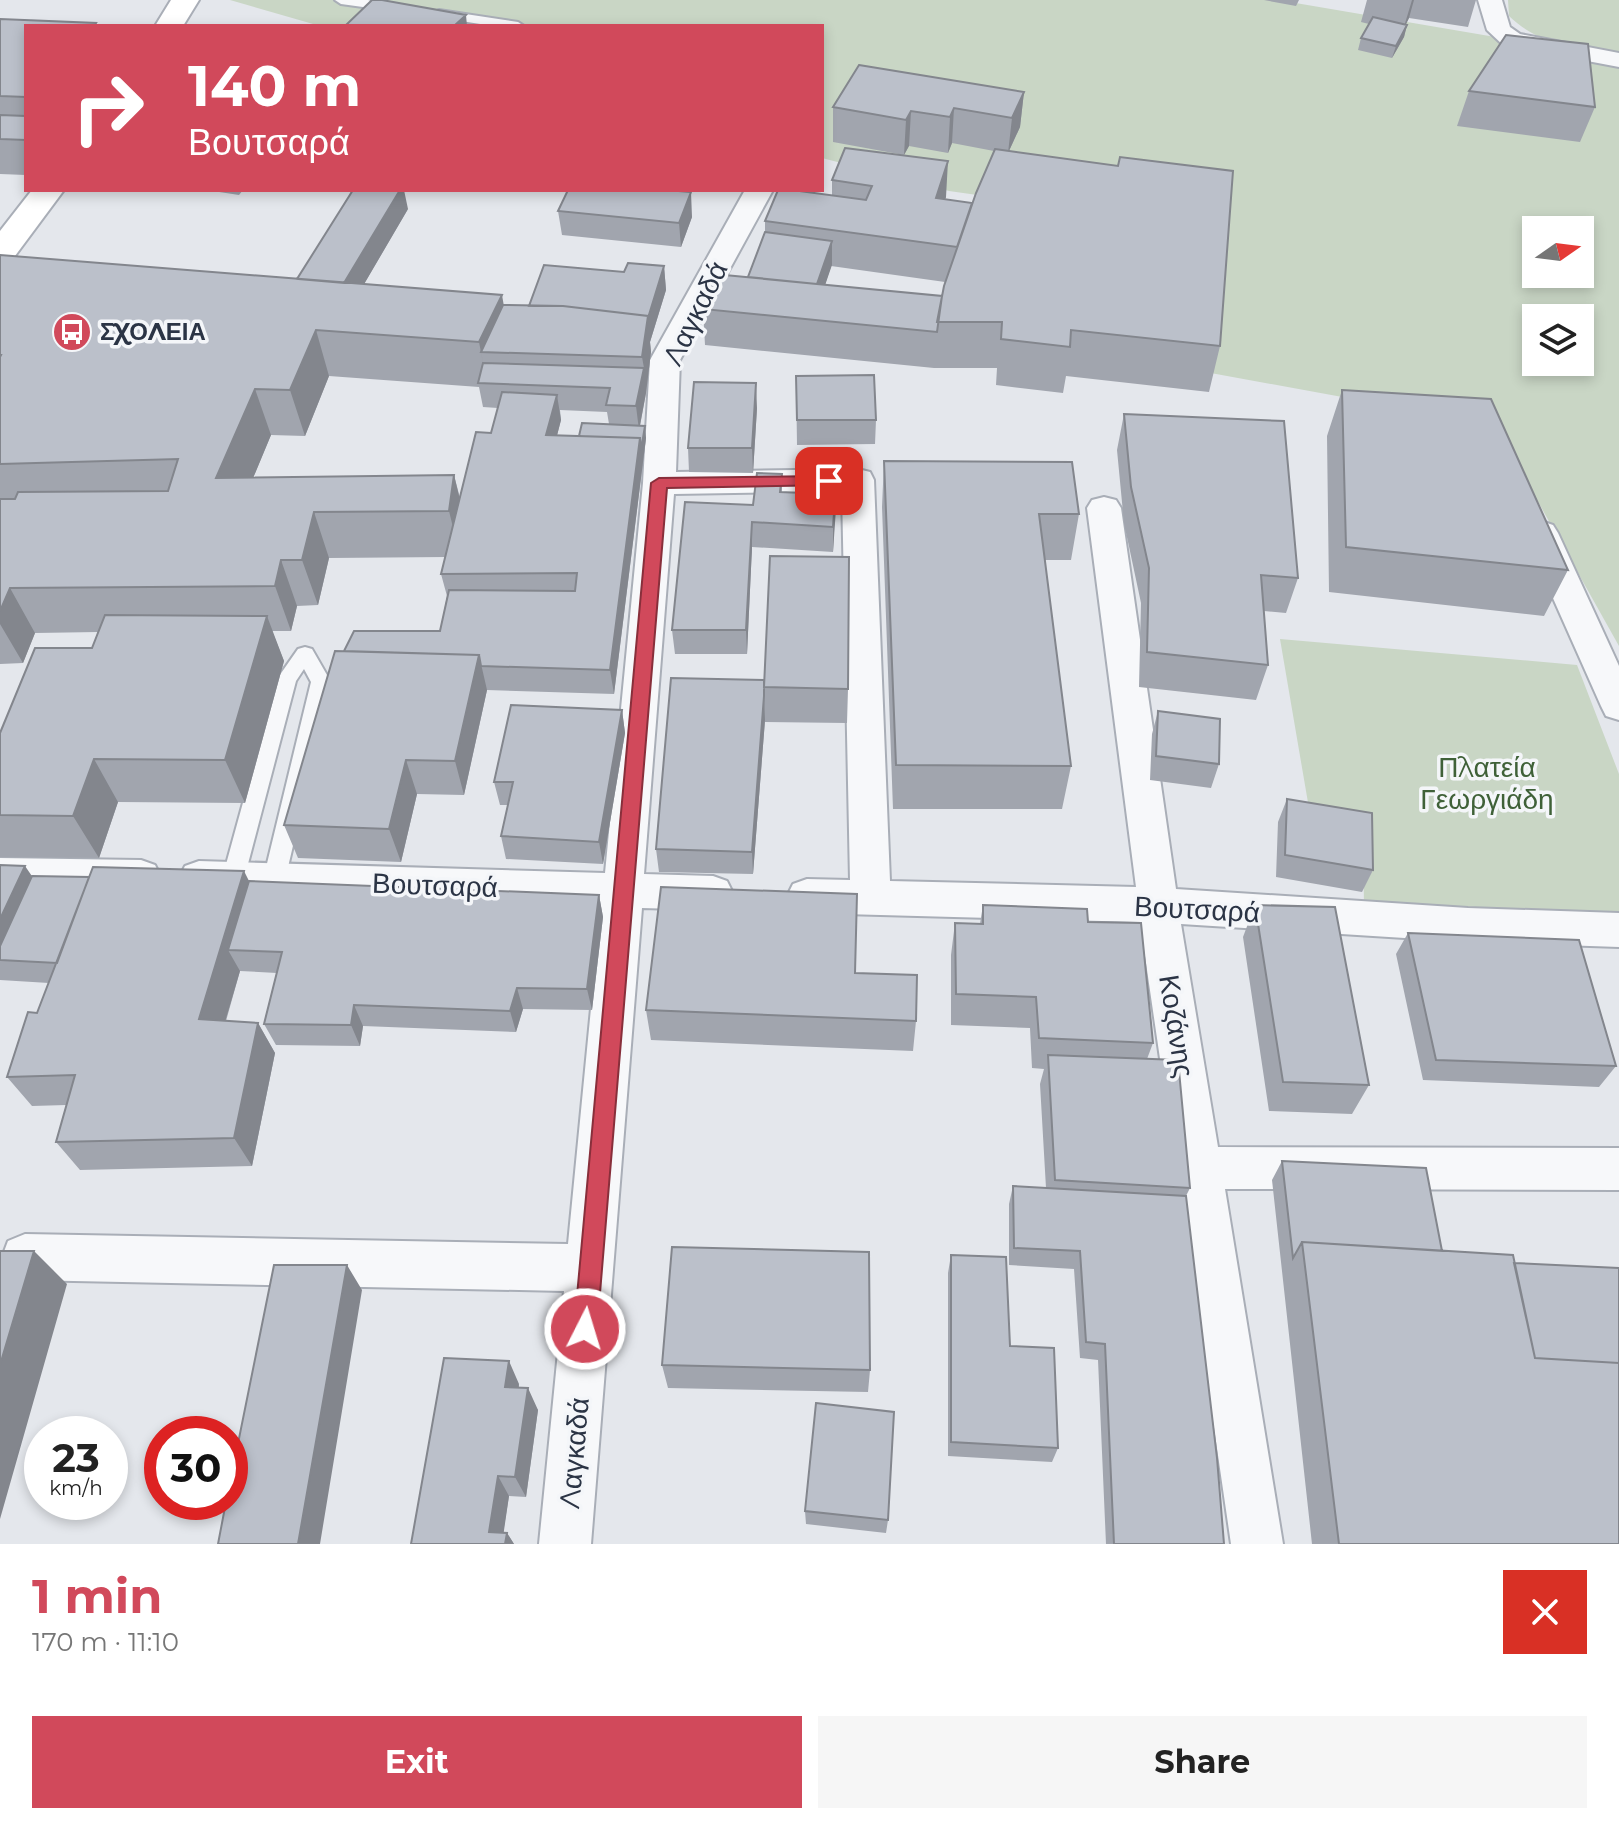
<!DOCTYPE html>
<meta charset="utf-8">
<style>
:root{--surface:#fff;--page:#f6f6f6;--text:#222;--muted:#767676;--accent:#d1495b}
body{margin:0;font-family:Montserrat,sans-serif;background:var(--page);color:var(--text);height:100vh;display:flex;flex-direction:column;font-size:30px;white-space:nowrap}
*{box-sizing:border-box;margin:0}
p{font-size:26px;color:var(--muted)}
.icon{flex:none;width:44px;height:44px;fill:none;stroke:currentColor;stroke-width:2;stroke-linecap:round;stroke-linejoin:round}
.map{position:relative;height:1544px;overflow:hidden}
.sheet{display:flex;flex-direction:column;background:var(--surface);flex:1}
.sheet>*{flex:none}
.guide{position:absolute;left:24px;top:24px;width:800px;height:168px;border-radius:0px;box-shadow:0 4px 12px #0003;background:#d1495b;color:#fff;overflow:hidden}
.needle{width:52px;rotate:76deg}
.controls{position:absolute;left:1522px;top:216px;display:grid;gap:16px}
.controls a{display:grid;place-items:center;width:72px;height:72px;border-radius:0px;background:var(--surface);box-shadow:0 4px 12px #0003;font-size:40px}
.speed{position:absolute;left:24px;top:1416px;display:flex;gap:16px;font-size:40px;font-weight:700;text-align:center}
.speed>*{display:grid;place-content:center;width:104px;height:104px;border-radius:50%;background:var(--surface);box-shadow:0 4px 12px #0003;line-height:1}
.speed small{font-size:20px;font-weight:400}
.speed .limit{border:12px solid #d22;background:#fff;color:#111}
.pin{position:absolute;display:grid;place-items:center;width:68px;height:68px;color:#fff;margin:-34px;border-radius:16px;box-shadow:0 4px 12px #0006}
.me{position:absolute;width:88px;margin:-44px;rotate:5deg;stroke-linejoin:round;filter:drop-shadow(0 0 6px #0008)}
.turn{display:flex;align-items:center;gap:28px;height:168px;padding:0 32px;font-size:36px}
.turn .icon{width:104px;height:104px;stroke-width:2.5}
.turn b{display:block;font-size:56px;line-height:68px}
.round{display:grid;place-items:center;flex:none;width:84px;height:84px;border-radius:0px;background:var(--page)}
.head{display:flex;align-items:center;justify-content:space-between;height:136px;padding:0 32px}
h1{font-size:48px;font-weight:700;line-height:60px;color:var(--accent)}
.button{display:flex;gap:16px;margin-top:auto;padding:16px 32px}
.button a{flex:1;height:92px;border-radius:0px;background:var(--accent);color:#fff;font-size:32px;font-weight:700;line-height:92px;text-align:center}
.button a+a{background:var(--page);color:var(--text)}
.map>svg:first-child{display:block}
.green{fill:#c9d6c5;fill-rule:evenodd}
.lines{fill:none;stroke-linecap:round;stroke-linejoin:round}
.lane-casing{stroke:#a9aeb7;stroke-width:4}
.street-casing{stroke:#a9aeb7;stroke-width:4}
.secondary-casing{stroke:#a9aeb7;stroke-width:4}
.lane{fill:#f7f8fa;fill-rule:evenodd}
.street{fill:#f7f8fa;fill-rule:evenodd}
.secondary{fill:#fff;fill-rule:evenodd}
.wall{fill:#a1a5ae;fill-rule:evenodd}
.shaded-wall{fill:#83868d}
.building{fill:#bbc0ca;stroke:#83868d;stroke-width:2}
.route{fill:#d1495b;stroke:#882f3b;stroke-width:2}
.labels{text-anchor:middle;stroke-width:7;stroke-linejoin:round;paint-order:stroke}
.far-poi-label{font-size:24px;font-weight:bold;fill:#2b3445;stroke:#f4f6f9;text-anchor:start}
.street-label{font-size:28px;fill:#2b3445;stroke:#f4f6f9}
.park-label{font-size:28px;fill:#3f6138;stroke:#f4f6f9}
</style>
<div class="map">
<svg width="1619" height="1544" viewBox="0 0 1619 1544">
<rect width="100%" height="100%" fill="#e4e7ec"/>
<path class="green" d="M230,0H1278L1619,58V646L1495,425L1178,367L1190,225L949,191L822,158V26H320ZM1536,230H1580V274H1536ZM1536,318H1580V362H1536Z
M1508,0H1619V55C1578,49 1540,46 1509,16Z
M1280,639L1577,665L1619,774V918L1364,906L1363,835L1312,826Z"/>
<g class="lines">
<defs>
<path id="lane" d="M335,0H368L398,7L392,11L341,4Z
M439,10L518,22L524,26H493L435,17L433,14Z
M305,647L312,649L331,682L285,880L281,886L274,889L267,886L263,880L311,682L304,669L296,681L244,879L240,885L233,888L226,885L222,879L277,679L298,649Z"/>
<path id="street" d="M1478,0H1502L1510,27L1520,34L1619,53V67L1503,45L1487,30Z
M745,190H773L680,360L676,472L858,469L870,472L874,480L890,881L1136,887L1087,508L1092,500L1104,497L1116,500L1121,508L1176,889L1468,908L1619,913V947L1468,942L1181,924L1218,1147L1619,1148V1190L1225,1189L1283,1544H1231L1140,922L807,913L793,908L787,896L793,884L807,879L850,880L842,491L674,494L644,874L713,876L727,881L733,893L727,905L713,910L642,908L591,1544H539L564,1291L25,1280L8,1273L2,1257L8,1241L25,1234L568,1244L601,906L199,895L185,890L179,878L185,866L199,861L605,873L643,483L650,360Z
M1541,521L1553,525L1558,533L1619,666V720L1606,716L1601,706L1524,533L1529,525Z
M0,858L141,860L155,865L161,877L155,889L141,894L0,892Z"/>
<path id="secondary" d="M171,0H199L183,26H155Z
M32,190H64L12,260L0,263V231Z"/>
</defs>
<use href="#lane" class="lane-casing"/>
<use href="#street" class="street-casing"/>
<use href="#secondary" class="secondary-casing"/>
<use href="#lane" class="lane"/>
<use href="#street" class="street"/>
<use href="#secondary" class="secondary"/>
</g>
<path class="wall" d="M1264,0H1299L1296,6Z
M1367,0H1476L1468,27L1409,18L1406,24L1407,25L1404,37L1392,58L1358,50L1361,38L1369,24L1361,22Z
M0,19L96,23L98,26H26V175L0,174Z
M1469,91L1595,107L1580,142L1457,126Z
M1024,92L1020,127L1009,151L1220,346L1209,392L1066,376L1063,393L996,385L997,368H934L705,345L703,309L748,277L765,232V221L832,195V180L946,197L945,199L972,203L994,151L952,143L948,153L909,146L904,155L833,142V107ZM831,266L945,282L942,296L825,285Z
M206,190H243L239,195Z
M408,209L364,284L503,305L529,306L624,272L664,266L666,290L650,342L651,352L646,393L640,426L646,438L614,694L487,690L464,795L417,794L401,862L298,858L284,825L344,651L440,631L447,596L441,574L446,557L329,558L318,605L297,606L291,631H272L284,661L245,803L118,802L99,858L0,857V733L92,648L98,632L35,633L23,663L0,664V255L297,279ZM329,376L479,387L483,407L498,408L491,433L460,498L454,475L253,478L271,435L305,436ZM560,410L607,412L609,424L579,436L557,435L561,420Z
M558,211L692,217L681,247L562,235Z
M796,376L876,420L875,444L797,445Z
M1342,390L1568,570L1544,616L1329,592L1327,436Z
M757,408L753,473L689,472L688,448Z
M1124,414L1298,578L1286,613L1264,611L1268,665L1256,700L1139,687L1141,603L1124,523L1117,450Z
M884,461L1079,514L1071,560H1045L1071,766L1062,809H893L882,507Z
M837,470L833,552L752,547L747,654H675L672,630L753,505L782,474V492L804,493Z
M671,678L848,689L847,723L765,722V720L753,874L659,872L656,849Z
M622,710L625,733L603,864L506,859L501,836L508,805H500L494,782Z
M1158,711L1219,764L1211,788L1150,780L1152,734Z
M1287,799L1373,870L1362,892L1276,877L1278,822Z
M0,865L32,876L249,881L599,895L603,917L592,1010L523,1009L516,1032L363,1026L360,1046L276,1045L264,1024L277,973L240,971L226,1021L258,1023L275,1053L252,1166L80,1170L56,1142L66,1105L32,1106L7,1077L37,1013L49,983L0,980Z
M983,905L1088,922L1153,1043L1147,1059L1190,1188L1186,1196L1224,1544H1106L1098,1360L1080,1358L1074,1269L1009,1265V1204L1013,1186L1046,1188L1040,1084L1044,1069L1032,1068L1030,1028L951,1025V955L955,923L980,924Z
M1255,905L1369,1085L1352,1114L1269,1111L1243,937Z
M1408,933L1616,1066L1599,1087L1423,1080L1396,954Z
M646,1010L916,1021L913,1051L651,1040Z
M1282,1161L1442,1251L1514,1263L1619,1544H1312L1272,1180Z
M951,1255L1010,1346L1058,1448L1052,1462L948,1456V1273Z
M662,1365L870,1370L868,1392L668,1388Z
M519,1384V1388L538,1410L526,1497L509,1496L503,1533H507L514,1544H411Z
M805,1511L888,1520L886,1533L806,1524Z"/>
<path class="shaded-wall" d="M1412,0H1414L1409,18L1403,30Z
M466,15L467,26H454Z
M1407,25L1404,37L1392,58L1396,46Z
M1024,92L1020,127L1008,153L1012,118Z
M954,108L952,143L948,153L950,117Z
M911,111L909,146L904,155L906,120Z
M948,161L946,197L934,233L936,198Z
M400,190H404L408,209L339,327L332,303Z
M691,192L692,217L681,247L679,223Z
M832,241V265L813,320V295Z
M664,266L666,290L650,342L651,352L646,393L639,430L636,406L644,368L642,357L648,316Z
M502,295L510,341L481,352L487,383L479,342Z
M316,330L329,376L305,436L290,390Z
M756,383L757,408L753,473L752,448Z
M255,389L271,435L234,524L216,478Z
M557,395L561,420L551,459L546,435Z
M645,426L646,438L614,694L610,670L640,438Z
M837,470V494L833,552V527Z
M454,475L465,521L460,556L449,511Z
M314,512L329,558L318,605L302,560Z
M752,522V547L747,654L746,630Z
M281,560L297,606L291,631L275,586Z
M10,588L35,633L23,663L0,624V611Z
M267,616L284,661L245,803L225,760Z
M479,655L487,690L464,795L455,761Z
M764,696L765,720L753,874L752,852Z
M622,710L625,733L603,864L599,842Z
M94,759L118,802L99,858L73,816Z
M406,760L417,794L401,862L389,829Z
M25,866L47,898L0,960V919Z
M244,871L260,903L228,950L240,971L217,1049L199,1019Z
M599,895L603,917L592,1010L587,989Z
M517,988L523,1009L516,1032L510,1011Z
M354,1005L363,1026L360,1046L351,1025Z
M258,1023L275,1053L252,1166L234,1138Z
M34,1251L67,1284L0,1519V1365Z
M347,1265L362,1290L320,1544H298Z
M509,1361L519,1384L515,1410L505,1387Z
M528,1388L538,1410L526,1497L515,1477Z
M498,1476L509,1496L502,1544L489,1532Z
M507,1533L514,1544H505Z"/>
<path class="building" d="M372,0H382L466,15L454,26H345Z
M1373,17L1407,25L1396,46L1361,38Z
M0,19L96,23L94,26H26V97L0,96Z
M1506,35L1588,44L1595,107L1469,91Z
M859,65L1024,92L1012,118L954,108L950,117L911,111L906,120L833,107Z
M0,115L26,116V140L0,139Z
M845,148L948,161L936,198L972,203L957,247L765,221L778,190H792L866,200L872,186L832,180Z
M995,149L1118,166L1120,157L1233,171L1220,346L1071,330L1070,347L1001,339L1002,322H937L944,286L976,193Z
M353,190H400L344,283L297,279Z
M568,190H666L691,192L679,223L558,211Z
M765,232L832,241L817,284L748,277Z
M0,255L502,295L479,342L316,330L290,390L255,389L216,478L454,475L449,511L314,512L302,560H281L275,586L10,588L0,611V499H15L18,492L168,491L178,459L0,464V357L1,355H0Z
M628,263L664,266L648,318V316L563,306H529L544,265L624,272Z
M714,274L942,296L937,332L703,309Z
M503,305L563,306L648,316L642,357L481,352Z
M483,363L644,368L636,406L606,405L610,388L478,383Z
M874,375L876,420H797L796,376Z
M694,382L756,383L752,448H688Z
M1342,390L1491,399L1568,570L1346,547Z
M502,392L557,395L546,435L640,438L610,670L481,666L479,655L344,651L354,631H440L449,590L575,591L577,573L441,574L476,432L491,433Z
M1124,414L1284,421L1298,578L1261,575L1268,665L1147,652L1149,568L1131,487Z
M582,423L645,426L641,450L640,438L579,436Z
M884,461L1072,462L1079,514H1039L1071,766L896,765Z
M806,468L837,470L833,527L752,522L746,630H672L685,502L753,505L757,473L782,474L780,492L804,493Z
M770,556L849,557L848,689L764,687Z
M105,615L267,616L225,760L94,759L73,816L0,815V733L35,648H92Z
M335,651L479,655L455,761L406,760L389,829L284,825Z
M671,678L764,680V696L752,852L656,849Z
M511,705L622,710L599,842L501,836L513,782H494Z
M1158,711L1220,719L1219,764L1156,756Z
M1287,799L1372,813L1373,870L1285,855Z
M0,865L25,866L0,919Z
M93,867L244,871L199,1019L258,1023L234,1138L56,1142L75,1075L7,1077L28,1012L37,1013Z
M32,876L89,877L57,963L0,960V946Z
M249,881L599,895L587,989L517,988L510,1011L354,1005L351,1025L264,1024L282,952L228,950Z
M661,887L857,894L855,973L917,975L916,1021L646,1010Z
M983,905L1087,909L1088,922L1141,923L1153,1043L1039,1038L1036,997L956,994L955,923L983,924Z
M1255,905L1335,907L1369,1085L1283,1082Z
M1408,933L1579,940L1616,1066L1436,1060Z
M1048,1055L1178,1060L1190,1188L1055,1180Z
M1282,1161L1426,1168L1442,1251L1302,1242L1293,1258Z
M1013,1186L1186,1196L1217,1458L1224,1544H1114L1105,1344L1086,1342L1080,1251L1014,1248Z
M1302,1242L1513,1255L1535,1358L1619,1363V1544H1339Z
M672,1247L869,1252L870,1370L662,1365Z
M0,1251H34L0,1365Z
M951,1255L1006,1257L1010,1346L1054,1348L1058,1448L951,1442Z
M1514,1263L1619,1268V1363L1535,1358Z
M274,1265H347L298,1544H218L226,1502H230V1483Z
M444,1358L509,1361L505,1387L528,1388L515,1477L498,1476L489,1532L507,1533L505,1544H411Z
M816,1403L894,1412L888,1520L805,1511Z"/>
<path class="route" d="M829,476L835,477V485L667,488L597,1329L594,1337L585,1341L577,1337L574,1329L651,483L659,478Z"/>
<defs>
<symbol id="bus-disc" viewBox="-11 -11 22 22"><circle r="9.5" fill="#d1495b" stroke="#f4f6f9"/><path d="M-5-6H5V4H4V6H2V4H-2V6H-4V4H-5ZM-3.5-4V0h7V-4ZM-3.5 1.2v1.5H-2V1.2ZM2 1.2v1.5H3.5V1.2Z" fill="#fff"/></symbol>
</defs>
<g fill-rule="evenodd">
<use href="#bus-disc" x="50" y="310" width="44" height="44"/>
</g>
<g class="labels">
<g class="far-poi-label">
<text x="100" y="340">ΣΧΟΛΕΙΑ</text>
</g>
<g class="street-label">
<text transform="translate(695 313) rotate(-64)" y="10">Λαγκαδά</text>
<text transform="translate(435 885) rotate(2)" y="10">Βουτσαρά</text>
<text transform="translate(1197 909) rotate(3)" y="10">Βουτσαρά</text>
<text transform="translate(1177 1026) rotate(81)" y="10">Κοζάνης</text>
<text transform="translate(574 1453) rotate(-85)" y="10">Λαγκαδά</text>
</g>
<g class="park-label">
<text x="1487" y="777">Πλατεία<tspan x="1487" dy="32">Γεωργιάδη</tspan></text>
</g>
</g>
</svg>
<div class="controls">
<a><svg class="needle" viewBox="-14 -14 28 28"><path d="M0-13l5 13h-10z" fill="#e53935"/><path d="M0 13l5-13h-10z" fill="#767676"/></svg></a>
<a><svg class="icon" aria-label="layers" viewBox="0 0 24 24"><path d="M12 4l9 5-9 5-9-5zM3 14l9 5 9-5"/></svg></a>
</div>
<div class="speed"><div>23<small>km/h</small></div><div class="limit">30</div></div>
<div class="pin" style="left:829px;top:481px;background:#d93025"><svg class="icon" aria-label="arrive" viewBox="0 0 24 24"><path d="M6 21V4h12l-3 4 3 4H6"/></svg></div>
<svg class="me" style="left:585px;top:1329px" viewBox="-20 -20 40 40"><circle r="17" fill="#d1495b" stroke="#fff" stroke-width="3"/><path d="M0-11L8 9 0 5-8 9z" fill="#fff"/></svg>
<div class="guide">
<div class="turn"><svg class="icon" aria-label="right" viewBox="0 0 24 24"><path d="M7 20v-9h11M14 6l5 5-5 5"/></svg><div><b>140 m</b>Βουτσαρά</div></div>
</div>
</div>
<section class="sheet">
<div class="head"><div><h1>1 min</h1><p>170 m · 11:10</p></div><a class="round" style="background:#d93025;color:#fff"><svg class="icon" aria-label="close" viewBox="0 0 24 24"><path d="M6 6l12 12M18 6L6 18"/></svg></a></div>
<div class="button"><a>Exit</a><a>Share</a></div>
</section>
